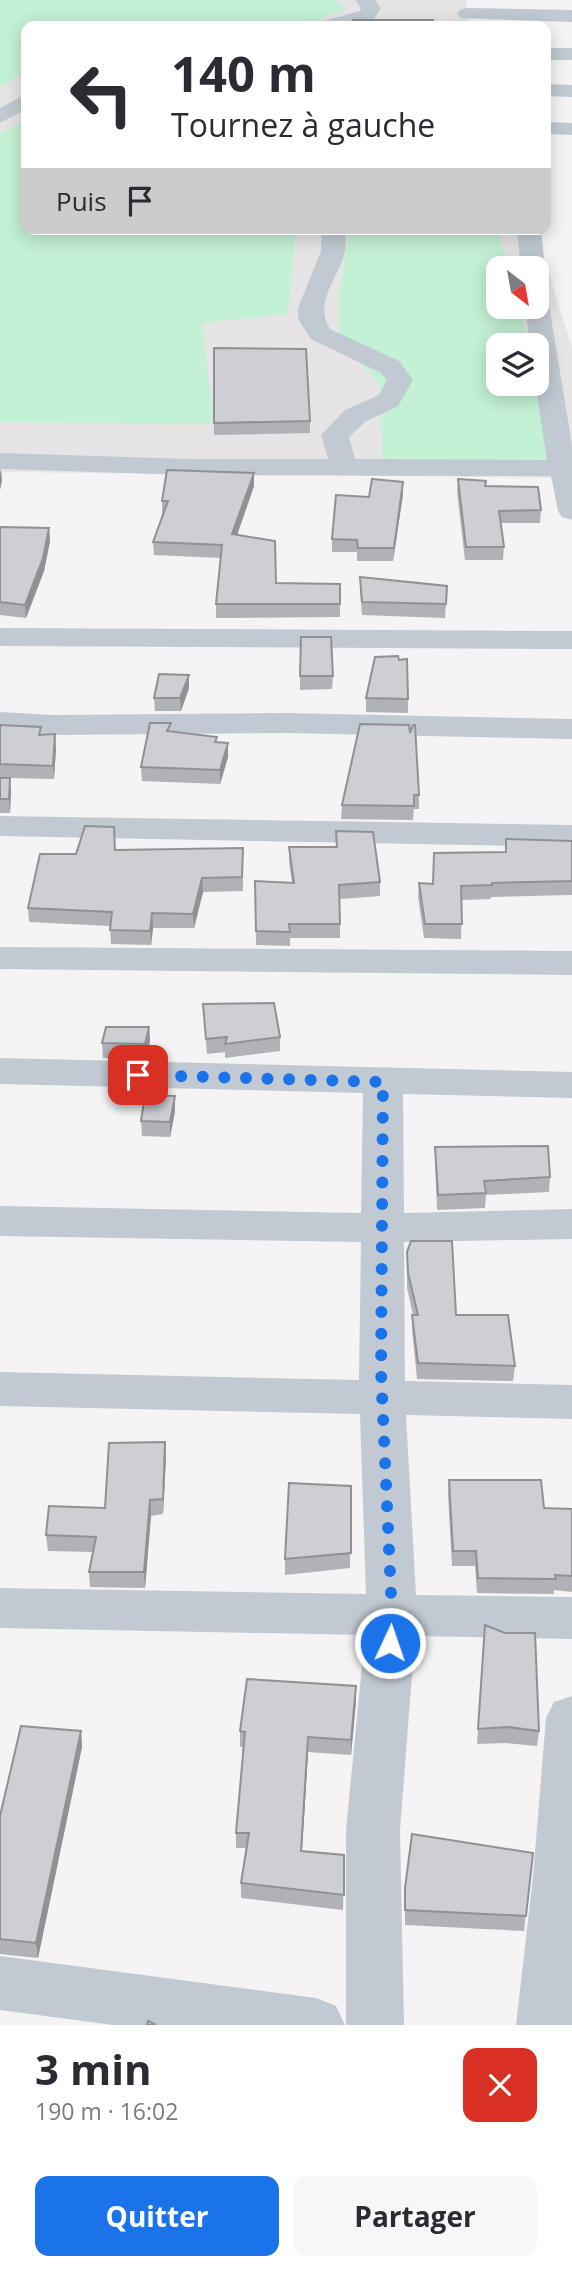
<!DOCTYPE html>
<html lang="fr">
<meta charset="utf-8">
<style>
:root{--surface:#fff;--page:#f7f7f7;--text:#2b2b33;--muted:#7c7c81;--accent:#1a73e8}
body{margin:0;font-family:"Open Sans",sans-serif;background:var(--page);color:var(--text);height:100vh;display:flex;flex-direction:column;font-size:26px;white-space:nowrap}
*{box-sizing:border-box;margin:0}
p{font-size:23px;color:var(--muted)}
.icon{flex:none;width:38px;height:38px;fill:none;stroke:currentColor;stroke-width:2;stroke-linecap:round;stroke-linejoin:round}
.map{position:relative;height:2025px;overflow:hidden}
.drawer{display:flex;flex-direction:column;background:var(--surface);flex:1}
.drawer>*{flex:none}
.guide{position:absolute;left:21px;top:21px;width:530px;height:214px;border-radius:14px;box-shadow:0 4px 18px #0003;background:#fff;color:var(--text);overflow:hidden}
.needle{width:46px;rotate:149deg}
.controls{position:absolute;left:486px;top:256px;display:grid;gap:14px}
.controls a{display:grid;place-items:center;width:63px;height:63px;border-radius:14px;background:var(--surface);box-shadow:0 4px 18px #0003;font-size:35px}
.pin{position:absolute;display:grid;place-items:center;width:60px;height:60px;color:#fff;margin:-30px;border-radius:14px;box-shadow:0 4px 10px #0006}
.me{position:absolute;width:77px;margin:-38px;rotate:3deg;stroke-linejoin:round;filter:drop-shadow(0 0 5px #0008)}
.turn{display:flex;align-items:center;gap:24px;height:147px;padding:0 35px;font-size:32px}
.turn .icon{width:91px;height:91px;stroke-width:2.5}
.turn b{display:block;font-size:49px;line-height:60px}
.then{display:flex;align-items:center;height:66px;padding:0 35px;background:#0003;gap:14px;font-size:26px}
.round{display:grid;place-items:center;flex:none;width:74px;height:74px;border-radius:14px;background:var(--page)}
.overview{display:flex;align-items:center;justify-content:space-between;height:119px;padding:0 35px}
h1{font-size:42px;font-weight:700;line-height:52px}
.cta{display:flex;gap:14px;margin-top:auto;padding:14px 35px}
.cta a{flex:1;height:80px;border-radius:14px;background:var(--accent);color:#fff;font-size:28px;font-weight:700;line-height:80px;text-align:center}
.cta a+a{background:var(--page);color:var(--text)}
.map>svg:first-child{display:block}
.education{fill:#e6e4e5;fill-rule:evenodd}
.green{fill:#c3f1d5}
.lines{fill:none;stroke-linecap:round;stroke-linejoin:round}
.minor{fill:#c1cad2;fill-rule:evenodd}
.wall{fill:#b0b2b7}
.shaded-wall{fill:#909195}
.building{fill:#cdcfd5;stroke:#909195;stroke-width:2}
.route{stroke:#1a73e8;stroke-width:12;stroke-dasharray:0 21.6}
</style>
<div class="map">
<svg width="572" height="2025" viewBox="0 0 572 2025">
<rect width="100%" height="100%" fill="#f5f3f3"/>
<path class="education" d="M0,0H467V14L471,26H26V229H535L572,348V478L0,472ZM499,268H537V306H499ZM499,345H537V383H499Z"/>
<path class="green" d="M0,0H335L346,9L301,26H26V76H18L0,87Z
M26,117V229H296L288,314L202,323L214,424L0,422V133L13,128Z
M369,229H497L508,268H499V306H519L530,345H499V383H537L565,468H383L379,383L339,341V292L349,234L369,233Z"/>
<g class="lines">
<path class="minor" d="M355,0H375L381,8L374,19L348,26H317L320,22L360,11L361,8Z
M467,8L572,10V22L460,18L457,14L460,10Z
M546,48H572V60H546Z
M546,84L572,85V97L546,96Z
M26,94V109L0,123V108Z
M546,122L572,123V135L546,134Z
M322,229H346C345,236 346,245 345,251C339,278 313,302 330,329L399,361L413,380L398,406L365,422L349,437L355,459L547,460L535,383H537V345H530L525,306H537V298L546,300L549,305L572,445V520L562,517L558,511L551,476L191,475L0,469V453L191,459H328L321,435L345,410L379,395L387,380L381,373L311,339L298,319V308L321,251Z
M517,229H541L545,268L542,273L537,274V268H521Z
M0,628L572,631V649L0,646Z
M0,712L53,715L285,713L572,719V739L285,733L53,735L0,732Z
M0,816L572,825V847L0,836Z
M0,947L572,951V975L0,969Z
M0,1058L572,1072V1098L403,1094L404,1213L572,1209V1239L404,1242L405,1381L572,1385V1419L406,1415L416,1595L572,1597V1639L415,1636L400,1830L404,2025H346V1830L365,1635L0,1628V1588L366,1594L360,1414L0,1406V1372L359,1380L361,1242L0,1236V1206L361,1213L363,1093L0,1084Z
M572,1696V2025H516L533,1877L546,1718L554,1702Z
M0,1956L316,1998L336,2006L345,2025H113L0,2010Z"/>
</g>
<path class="wall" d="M214,348L310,421V433L214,435Z
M458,479L486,486L541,510L540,523H501L504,547L503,560H465L457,492Z
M403,482V494L393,561H357V552H332V539L369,497Z
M254,486L237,534L276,583L340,584V617L216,618V604L221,558L154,555L153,542L164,514H162V501Z
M0,524V527L49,528L50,541L44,571L26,618L0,615Z
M360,577L447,586L445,618L362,615L360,590Z
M399,660L408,699V713L366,712V698Z
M189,675V688L181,711H155L154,698Z
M300,676H333L332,689L300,690Z
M0,725L41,735L56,748L54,779L9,778L11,792L10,813H0Z
M171,732L217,743L228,757L220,784L142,781L141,767Z
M410,733L419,795V809H414L413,820L341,819L342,805Z
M336,831L380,882V896L340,899V938H290V946L256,945L255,881L292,883L289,862V847H336Z
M506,839L572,841V895L491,897V899L462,900L461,939L424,938L418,897L419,883L433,884L505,852Z
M243,848V891L203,892L194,928H153L151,945L111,944L110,926L29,922L28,908L76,854L115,850Z
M203,1004L280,1037V1051L225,1058V1052L207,1054Z
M149,1027L150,1041L146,1059L103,1058L102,1043Z
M175,1096V1111L170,1137L142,1136L141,1121Z
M435,1147L550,1177L549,1192L486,1195L485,1208L437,1210L435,1162Z
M407,1252L456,1315L515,1366L513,1381L417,1379L412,1330V1315H413L407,1288Z
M166,1457L163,1514L151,1516L145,1588L90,1587L89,1572L93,1552L48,1551L46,1535L105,1508Z
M449,1480L544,1508L572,1509V1592L554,1590V1594L477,1593L475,1566H452L448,1495Z
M351,1486L350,1568L285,1575V1559Z
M485,1625L539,1731L537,1746L506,1743L477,1744Z
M356,1701L351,1755L308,1752L302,1851L344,1855L343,1910L241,1898V1883L246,1848H236V1833L243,1747H240V1731Z
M81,1731L82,1747L38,1958L0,1954V1816Z
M533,1853L524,1931L405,1925V1888Z"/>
<path class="shaded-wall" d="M1,469L2,481L0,490V473Z
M254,473V486L233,547L232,534Z
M403,482V494L393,561L394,548Z
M49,528L50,541L44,571L26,618L25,605Z
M189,675V688L181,711L180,698Z
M55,734L56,748L54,779L53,766Z
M228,743V757L220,784V770Z
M10,778L11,792L10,813L9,799Z
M202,878L203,892L194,928L193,914Z
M152,913L153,928L151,945L150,931Z
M149,1027L150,1041L146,1059L145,1044Z
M175,1096V1111L170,1137V1122Z
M165,1442L166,1457L163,1514V1499Z
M150,1500L151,1516L145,1588L144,1572Z
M356,1686V1701L351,1755V1740Z
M81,1731L82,1747L38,1958L36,1943Z
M308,1737V1752L301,1866V1851Z"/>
<path class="building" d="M353,20H433L435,26H354Z
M214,348L306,349L310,421L214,423Z
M167,470L254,473L232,534L275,541L276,583L340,584V604H216L222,545L153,542L168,501H162Z
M372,479L403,482L394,548H358L357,540L332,539L336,495L369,497Z
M458,479L486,481L485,486L538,487L541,510L499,511L504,547H466Z
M0,527L49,528L43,558L25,605L0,602Z
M360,577L447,586L446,604L362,602Z
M301,637H331L333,676H300Z
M398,656L399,660L407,659L408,699L366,698L375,657Z
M159,674L189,675L180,698H154Z
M150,723H171L167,731L217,737L215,742L228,743L220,770L141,767Z
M360,724L409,725L410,733L413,725H415L419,795H414V806L342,805Z
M0,725L41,727L39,735L55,734L53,766L0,764Z
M0,778H10L9,799H0Z
M85,826L114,827L115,850L243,848L242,877L202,878L193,914L152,913L150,931L110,930L112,912L28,908L40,854H76Z
M336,831L373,832L380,882L339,885L340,924H289L290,932L256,931L255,881L294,883L289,847H337Z
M506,839L572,841V881L492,883V885L461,886L462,924H425L419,883L433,884L434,853L506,852Z
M274,1003L280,1037L225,1044L227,1037L206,1039L203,1004Z
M106,1027H149L145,1044L102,1043Z
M145,1095L175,1096L170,1122L141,1121Z
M548,1146L550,1177L484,1181L486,1193L438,1195L435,1147Z
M411,1241H452L456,1315H508L515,1366L418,1363L412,1315H418L408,1273L407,1252Z
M165,1442L163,1499L150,1500L144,1572H89L96,1537L46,1535L49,1506L105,1508L109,1443Z
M449,1480H541L544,1508L572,1509V1576L555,1575L556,1579L478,1578L476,1551H453Z
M289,1483L351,1486V1553L285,1559Z
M485,1625L505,1633H535L539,1731L507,1727L478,1729Z
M247,1679L356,1686L351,1740L308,1737L301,1851L344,1855V1895L241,1883L249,1833H236L245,1732L240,1731Z
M21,1726L81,1731L36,1943L0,1939V1816Z
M412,1834L533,1853L526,1916L405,1910V1888Z
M148,2021L156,2025H147Z"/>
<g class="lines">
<path class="route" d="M138,1075L383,1082L381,1371L392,1616L390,1643"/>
</g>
</svg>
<div class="controls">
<a><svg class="needle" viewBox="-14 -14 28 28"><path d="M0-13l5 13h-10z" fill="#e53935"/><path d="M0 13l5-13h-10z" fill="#7c7c81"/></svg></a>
<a><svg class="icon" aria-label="layers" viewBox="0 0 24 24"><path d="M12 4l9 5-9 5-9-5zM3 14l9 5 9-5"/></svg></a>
</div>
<div class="pin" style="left:138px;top:1075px;background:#d93025"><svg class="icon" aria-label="arrive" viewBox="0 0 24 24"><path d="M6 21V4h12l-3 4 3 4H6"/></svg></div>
<svg class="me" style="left:390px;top:1643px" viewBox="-20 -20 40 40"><circle r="17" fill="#1a73e8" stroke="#fff" stroke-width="3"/><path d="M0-11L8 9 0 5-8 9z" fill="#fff"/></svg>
<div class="guide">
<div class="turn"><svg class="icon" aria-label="left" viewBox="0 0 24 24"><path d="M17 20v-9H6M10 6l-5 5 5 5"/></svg><div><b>140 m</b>Tournez à gauche</div></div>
<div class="then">Puis<svg class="icon" aria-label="arrive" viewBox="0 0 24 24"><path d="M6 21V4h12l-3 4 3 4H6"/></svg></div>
</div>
</div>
<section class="drawer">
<div class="overview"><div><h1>3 min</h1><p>190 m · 16:02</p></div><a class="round" style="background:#d93025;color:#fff"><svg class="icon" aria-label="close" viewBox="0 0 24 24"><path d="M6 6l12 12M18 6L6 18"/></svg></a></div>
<div class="cta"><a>Quitter</a><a>Partager</a></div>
</section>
